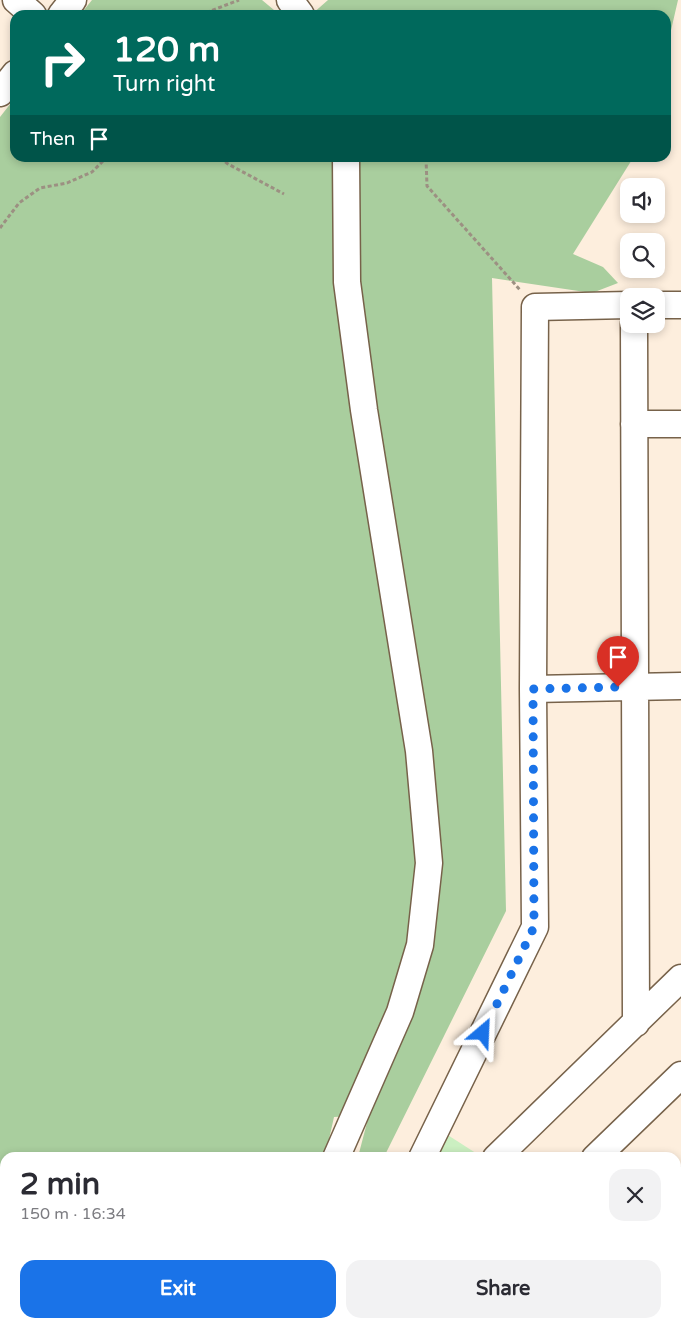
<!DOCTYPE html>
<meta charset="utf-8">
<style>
:root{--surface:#fff;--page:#f2f2f3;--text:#2b2b33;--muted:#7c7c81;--accent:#1a73e8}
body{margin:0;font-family:"Varela Round",sans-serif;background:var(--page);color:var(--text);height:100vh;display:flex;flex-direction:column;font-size:19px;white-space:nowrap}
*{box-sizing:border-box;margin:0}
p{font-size:16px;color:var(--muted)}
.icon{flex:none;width:28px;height:28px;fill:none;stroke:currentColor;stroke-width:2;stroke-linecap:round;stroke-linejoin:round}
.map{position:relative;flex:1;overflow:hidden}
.side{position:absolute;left:0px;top:1152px;width:681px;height:176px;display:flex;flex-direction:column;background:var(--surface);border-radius:15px 15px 0 0;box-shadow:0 2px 8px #0003}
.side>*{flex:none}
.guide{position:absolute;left:10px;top:10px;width:661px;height:152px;border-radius:15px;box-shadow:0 2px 8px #0003;background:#00695c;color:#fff;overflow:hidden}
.controls{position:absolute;left:620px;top:178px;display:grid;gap:10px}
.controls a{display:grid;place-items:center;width:45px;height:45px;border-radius:10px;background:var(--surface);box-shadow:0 2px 8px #0003;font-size:25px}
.pin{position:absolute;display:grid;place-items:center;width:42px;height:42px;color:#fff;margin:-51px -21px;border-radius:50% 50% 50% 0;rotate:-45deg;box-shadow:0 0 5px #0007}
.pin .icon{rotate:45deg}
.me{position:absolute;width:55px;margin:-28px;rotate:26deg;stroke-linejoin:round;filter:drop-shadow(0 0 4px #0008)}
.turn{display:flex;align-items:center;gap:18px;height:105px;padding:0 20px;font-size:22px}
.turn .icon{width:65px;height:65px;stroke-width:2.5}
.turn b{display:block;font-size:35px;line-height:42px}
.then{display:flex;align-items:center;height:48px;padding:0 20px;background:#0003;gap:10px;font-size:19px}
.round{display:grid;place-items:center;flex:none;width:52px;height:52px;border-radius:15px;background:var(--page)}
.overview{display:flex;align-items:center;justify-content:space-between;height:85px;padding:0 20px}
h1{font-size:30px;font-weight:800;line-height:38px}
.primary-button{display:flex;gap:10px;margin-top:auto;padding:10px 20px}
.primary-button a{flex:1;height:58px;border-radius:15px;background:var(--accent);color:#fff;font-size:20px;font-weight:800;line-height:58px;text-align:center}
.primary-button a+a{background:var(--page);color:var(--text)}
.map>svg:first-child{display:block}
.green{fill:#cbefc1}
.forest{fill:#a9ce9e}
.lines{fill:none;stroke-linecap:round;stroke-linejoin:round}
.minor-casing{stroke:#77624a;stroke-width:29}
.path{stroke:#9c9082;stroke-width:3;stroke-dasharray:4 2.5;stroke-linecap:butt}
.minor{stroke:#fff;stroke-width:26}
.route{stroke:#1a73e8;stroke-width:9;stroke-dasharray:0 16.2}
</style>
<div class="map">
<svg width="681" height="1328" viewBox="0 0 681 1328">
<rect width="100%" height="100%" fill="#fdeedd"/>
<path class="green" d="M443,1132L482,1157L431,1158Z"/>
<path class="forest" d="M92,0H262L280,15H80Z
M328,0H678L666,52V15H311Z
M15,98V158H633L573,254L603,267L618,283L592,293L492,278L506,911L384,1157H358L369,1115L334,1117L325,1157L5,1158V1324H348L350,1328H0V117Z"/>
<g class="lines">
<defs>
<path id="minor" d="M16,0L33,15
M290,0L301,15
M61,15L73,0
M0,93L15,74
M656,305H681
M634,324L636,1023
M634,424H681
M533,689L681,686
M336,1158L400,1012L420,945L429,863L419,751L364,410L347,282L346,158
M422,1158L535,927L533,689L535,307L629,305
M496,1158L681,978
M595,1158L681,1075
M676,1186L681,1181
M676,1244L681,1250
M372,1324L376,1328
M609,1324L612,1328
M455,1328L457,1324
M549,1328L552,1324"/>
</defs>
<use href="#minor" class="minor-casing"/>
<path class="path" d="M200,15L239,0
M220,158L228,164L284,194
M426,158L427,186L521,291
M0,228L19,203L40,188L67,183L92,172L106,158
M108,1328L112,1324"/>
<use href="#minor" class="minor"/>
</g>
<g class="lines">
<path class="route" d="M483,1033L534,927L533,689L618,687"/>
</g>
</svg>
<div class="controls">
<a><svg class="icon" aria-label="sound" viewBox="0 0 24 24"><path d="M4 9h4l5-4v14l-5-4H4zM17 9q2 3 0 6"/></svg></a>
<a><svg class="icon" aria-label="search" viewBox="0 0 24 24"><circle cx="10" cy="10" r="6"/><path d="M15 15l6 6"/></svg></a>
<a><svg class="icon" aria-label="layers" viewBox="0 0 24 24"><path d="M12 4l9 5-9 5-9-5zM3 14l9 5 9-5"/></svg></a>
</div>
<div class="pin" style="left:618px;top:687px;background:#d93025"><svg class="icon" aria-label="arrive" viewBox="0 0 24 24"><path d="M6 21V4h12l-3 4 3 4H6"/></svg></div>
<svg class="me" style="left:483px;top:1033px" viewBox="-20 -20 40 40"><path d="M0-17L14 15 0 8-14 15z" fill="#1a73e8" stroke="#fff" stroke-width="4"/></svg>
<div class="guide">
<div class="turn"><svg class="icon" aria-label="right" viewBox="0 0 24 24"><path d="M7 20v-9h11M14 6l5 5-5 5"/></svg><div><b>120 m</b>Turn right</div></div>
<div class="then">Then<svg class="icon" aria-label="arrive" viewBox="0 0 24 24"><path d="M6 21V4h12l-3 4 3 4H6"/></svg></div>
</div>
<section class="side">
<div class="overview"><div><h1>2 min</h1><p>150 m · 16:34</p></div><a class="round"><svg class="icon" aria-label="close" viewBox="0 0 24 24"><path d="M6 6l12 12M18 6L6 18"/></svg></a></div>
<div class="primary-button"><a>Exit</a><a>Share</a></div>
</section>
</div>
